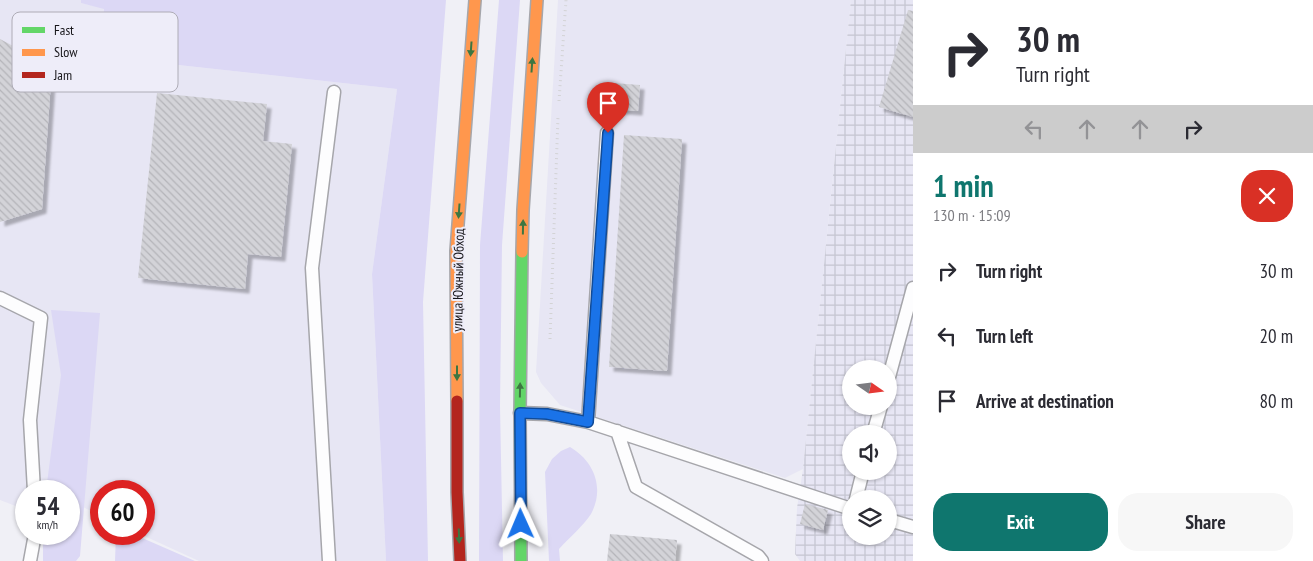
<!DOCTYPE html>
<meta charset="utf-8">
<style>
:root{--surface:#fff;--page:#f7f7f7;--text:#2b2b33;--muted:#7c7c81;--accent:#0f766e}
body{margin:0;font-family:"PT Sans Narrow",sans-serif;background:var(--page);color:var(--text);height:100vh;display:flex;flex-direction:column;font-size:19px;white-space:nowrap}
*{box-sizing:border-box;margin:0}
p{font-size:16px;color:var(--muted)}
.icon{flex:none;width:28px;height:28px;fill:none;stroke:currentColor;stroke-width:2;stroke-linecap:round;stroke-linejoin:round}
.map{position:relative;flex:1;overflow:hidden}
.side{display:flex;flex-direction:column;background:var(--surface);width:400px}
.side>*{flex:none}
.hud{background:#fff;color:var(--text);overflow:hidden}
.needle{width:32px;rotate:104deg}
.tools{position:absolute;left:842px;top:360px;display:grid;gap:10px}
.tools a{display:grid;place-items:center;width:55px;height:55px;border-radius:50%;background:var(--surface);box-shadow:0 1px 4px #0004;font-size:25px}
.speed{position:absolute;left:15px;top:480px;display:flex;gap:10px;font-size:25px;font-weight:700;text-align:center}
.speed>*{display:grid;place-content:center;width:65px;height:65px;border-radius:50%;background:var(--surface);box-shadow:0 1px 4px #0004;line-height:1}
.speed small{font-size:12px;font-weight:400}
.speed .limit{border:8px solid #d22;background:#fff;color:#111}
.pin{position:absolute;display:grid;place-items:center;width:42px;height:42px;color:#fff;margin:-51px -21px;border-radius:50% 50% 50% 0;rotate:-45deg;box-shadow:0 0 5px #0007}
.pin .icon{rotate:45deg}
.me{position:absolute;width:55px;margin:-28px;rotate:359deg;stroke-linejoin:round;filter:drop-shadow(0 0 4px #0008)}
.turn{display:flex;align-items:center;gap:18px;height:105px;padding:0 20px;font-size:22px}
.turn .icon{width:65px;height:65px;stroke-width:2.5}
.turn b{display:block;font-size:35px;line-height:42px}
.lanes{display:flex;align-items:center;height:48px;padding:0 20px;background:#0003;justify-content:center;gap:25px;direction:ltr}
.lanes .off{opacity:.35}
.round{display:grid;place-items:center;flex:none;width:52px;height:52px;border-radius:20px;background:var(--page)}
.overview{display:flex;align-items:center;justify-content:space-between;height:85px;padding:0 20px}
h1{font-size:30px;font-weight:600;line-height:38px;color:var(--accent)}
.primary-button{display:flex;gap:10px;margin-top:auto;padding:10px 20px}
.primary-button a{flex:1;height:58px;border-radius:20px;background:var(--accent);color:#fff;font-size:20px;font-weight:600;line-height:58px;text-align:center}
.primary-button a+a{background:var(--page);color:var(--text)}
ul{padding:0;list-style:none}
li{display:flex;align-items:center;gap:15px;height:65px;padding:0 20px}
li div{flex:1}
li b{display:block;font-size:19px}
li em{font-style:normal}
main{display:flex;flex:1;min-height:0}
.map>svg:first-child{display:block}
.built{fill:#e7e6f4}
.industrial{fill:url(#industrial-grid);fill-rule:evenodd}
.grass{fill:#dcd8f5}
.building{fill:url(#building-back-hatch);filter:url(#shadow)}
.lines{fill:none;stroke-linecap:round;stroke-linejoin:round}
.lane-casing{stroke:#a6a6ab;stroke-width:15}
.fast-casing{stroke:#a6a6ab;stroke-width:14}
.slow-casing{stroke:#a6a6ab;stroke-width:14}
.jam-casing{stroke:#a6a6ab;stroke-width:14}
.path{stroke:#d3d3d5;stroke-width:3;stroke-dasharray:1 4;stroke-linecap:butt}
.lane{stroke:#fdfdfe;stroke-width:12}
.fast{stroke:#63d668;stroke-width:11}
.slow{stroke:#ff974d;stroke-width:11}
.jam{stroke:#b3261e;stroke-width:11}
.oneway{fill:#3d7641}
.route-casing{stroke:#114b97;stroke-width:12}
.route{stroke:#1a73e8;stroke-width:9}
.labels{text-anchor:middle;stroke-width:4;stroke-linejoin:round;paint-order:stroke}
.street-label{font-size:14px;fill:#17161a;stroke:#eeedf9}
.key{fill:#eeedf9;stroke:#aeacb6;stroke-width:1}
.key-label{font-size:14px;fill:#17161a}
</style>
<main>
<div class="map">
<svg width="913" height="561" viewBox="0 0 913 561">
<defs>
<pattern id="industrial-grid" width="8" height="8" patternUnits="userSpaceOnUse" patternTransform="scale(1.25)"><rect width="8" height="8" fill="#e7e6f4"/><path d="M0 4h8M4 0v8" fill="none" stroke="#c5c5d1"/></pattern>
<pattern id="building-back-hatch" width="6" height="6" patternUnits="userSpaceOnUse" patternTransform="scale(1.25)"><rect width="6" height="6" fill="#d3d3d8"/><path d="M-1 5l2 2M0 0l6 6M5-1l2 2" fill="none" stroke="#b4b4b9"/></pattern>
<filter id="shadow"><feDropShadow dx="4.5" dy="4.5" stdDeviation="1" flood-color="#0004"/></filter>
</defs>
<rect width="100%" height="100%" fill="#f0f0f6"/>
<path class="built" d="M0,0H81V3L104,8L96,56L397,89L372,274L386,561H199L140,534H144V491H101V516L81,506L69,491H26V510L0,500Z
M558,0H851L803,469L785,478L560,405L541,383L536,372Z"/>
<path class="industrial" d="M851,0H913V561H800L795,554L797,508L803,469ZM851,369H889V406H851ZM851,434H889V471H851ZM851,499H889V536H851Z"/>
<path class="grass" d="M81,0H446L423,302L428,561H386L372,274L397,89L96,56L104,9L81,3Z
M499,0H520L502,245L500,406L503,561H479L480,245Z
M51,310L100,313L80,556L76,561H43V534H69V491H46L61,375Z
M570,447C594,461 605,488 591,514C584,525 568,539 559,549L560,561H549L545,472L552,459L561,451Z
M116,534H133L195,561H115Z"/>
<path class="building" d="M908,10L913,11V117L879,107Z
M0,39L52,67L42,209L0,222Z
M613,83L640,85L638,111L611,109Z
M157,93L267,104L263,141L292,144L281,257L248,254L245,289L138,278Z
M624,135L682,139L667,371L609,367Z
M805,504L828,510L823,530L800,524Z
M610,534L677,540L675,561H607Z"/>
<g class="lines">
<defs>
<path id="lane" d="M0,298L41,318L30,420L34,491
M889,377L913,288
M520,413L547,414L588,422L851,509
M588,422L607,133
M617,431L636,487L758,556L762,561
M873,434L881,406
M856,499L863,471
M889,520L913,527
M30,561L35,534
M329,561L312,268L334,92"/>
<path id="fast" d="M521,561L520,413L522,252"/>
<path id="slow" d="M522,252L523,210L537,0
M457,401L456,251L475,0"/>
<path id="jam" d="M457,401V492L460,561"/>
</defs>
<use href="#lane" class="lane-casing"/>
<use href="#fast" class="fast-casing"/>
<use href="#slow" class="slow-casing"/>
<use href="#jam" class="jam-casing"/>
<path class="path" d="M559,101L566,0
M550,339L558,117"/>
<use href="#lane" class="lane"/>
<use href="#fast" class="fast"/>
<use href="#slow" class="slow"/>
<use href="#jam" class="jam"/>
</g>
<defs><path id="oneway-solid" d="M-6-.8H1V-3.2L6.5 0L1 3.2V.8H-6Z" transform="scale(1.25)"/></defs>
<g class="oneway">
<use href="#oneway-solid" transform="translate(471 49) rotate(94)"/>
<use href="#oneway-solid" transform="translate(532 65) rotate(-86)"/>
<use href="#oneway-solid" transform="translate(459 211) rotate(94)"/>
<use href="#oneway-solid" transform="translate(523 227) rotate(-89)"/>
<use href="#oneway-solid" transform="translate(457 373) rotate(90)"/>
<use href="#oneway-solid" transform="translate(520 390) rotate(-89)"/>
<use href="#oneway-solid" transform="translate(459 536) rotate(88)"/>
</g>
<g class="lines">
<defs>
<path id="route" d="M521,524L520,413L547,414L588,422L608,133"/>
</defs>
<use href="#route" class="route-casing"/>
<use href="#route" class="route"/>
</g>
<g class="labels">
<g class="street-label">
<text transform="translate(458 280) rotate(-89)" y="5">улица Южный Обход</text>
</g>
</g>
<rect x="12" y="12" width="166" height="80" rx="8" class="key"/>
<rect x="22" y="27" width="23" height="6" fill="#63d668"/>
<rect x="22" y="49" width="23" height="7" fill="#ff974d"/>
<rect x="22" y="72" width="23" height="6" fill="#b3261e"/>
<g class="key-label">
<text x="54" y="35">Fast</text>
<text x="54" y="57">Slow</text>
<text x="54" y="80">Jam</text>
</g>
</svg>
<div class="tools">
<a><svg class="needle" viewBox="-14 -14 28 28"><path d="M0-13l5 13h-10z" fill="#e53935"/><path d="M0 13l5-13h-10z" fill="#7c7c81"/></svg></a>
<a><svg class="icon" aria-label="sound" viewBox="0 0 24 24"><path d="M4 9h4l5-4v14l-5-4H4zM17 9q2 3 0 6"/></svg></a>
<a><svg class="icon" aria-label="layers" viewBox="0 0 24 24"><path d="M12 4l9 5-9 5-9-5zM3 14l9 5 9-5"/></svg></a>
</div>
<div class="speed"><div>54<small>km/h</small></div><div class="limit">60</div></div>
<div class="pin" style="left:608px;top:133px;background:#d93025"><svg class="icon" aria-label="arrive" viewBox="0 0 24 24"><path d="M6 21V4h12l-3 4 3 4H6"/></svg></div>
<svg class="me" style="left:521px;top:524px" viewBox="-20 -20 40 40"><path d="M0-17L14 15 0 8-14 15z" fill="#1a73e8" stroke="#fff" stroke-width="4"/></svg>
</div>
<section class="side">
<div class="hud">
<div class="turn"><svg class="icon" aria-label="right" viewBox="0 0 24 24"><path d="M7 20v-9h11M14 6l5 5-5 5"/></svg><div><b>30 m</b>Turn right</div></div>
<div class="lanes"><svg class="icon off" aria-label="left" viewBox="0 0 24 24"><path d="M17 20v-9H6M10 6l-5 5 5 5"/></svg><svg class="icon off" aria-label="ahead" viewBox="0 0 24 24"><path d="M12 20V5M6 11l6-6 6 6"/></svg><svg class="icon off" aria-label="ahead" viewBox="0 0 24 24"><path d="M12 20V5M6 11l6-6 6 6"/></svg><svg class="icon" aria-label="right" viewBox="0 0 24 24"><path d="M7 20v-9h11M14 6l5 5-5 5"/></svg></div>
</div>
<div class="overview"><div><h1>1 min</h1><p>130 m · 15:09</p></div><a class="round" style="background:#d93025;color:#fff"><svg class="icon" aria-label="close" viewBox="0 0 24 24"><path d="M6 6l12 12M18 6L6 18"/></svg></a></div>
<ul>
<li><svg class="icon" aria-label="right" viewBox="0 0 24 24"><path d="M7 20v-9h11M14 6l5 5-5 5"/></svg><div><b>Turn right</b></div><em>30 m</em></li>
<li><svg class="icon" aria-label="left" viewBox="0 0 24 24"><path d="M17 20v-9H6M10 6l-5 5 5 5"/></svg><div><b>Turn left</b></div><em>20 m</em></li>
<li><svg class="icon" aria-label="arrive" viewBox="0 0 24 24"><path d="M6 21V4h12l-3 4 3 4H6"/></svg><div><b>Arrive at destination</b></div><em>80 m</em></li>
</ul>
<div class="primary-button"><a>Exit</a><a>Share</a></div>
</section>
</main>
